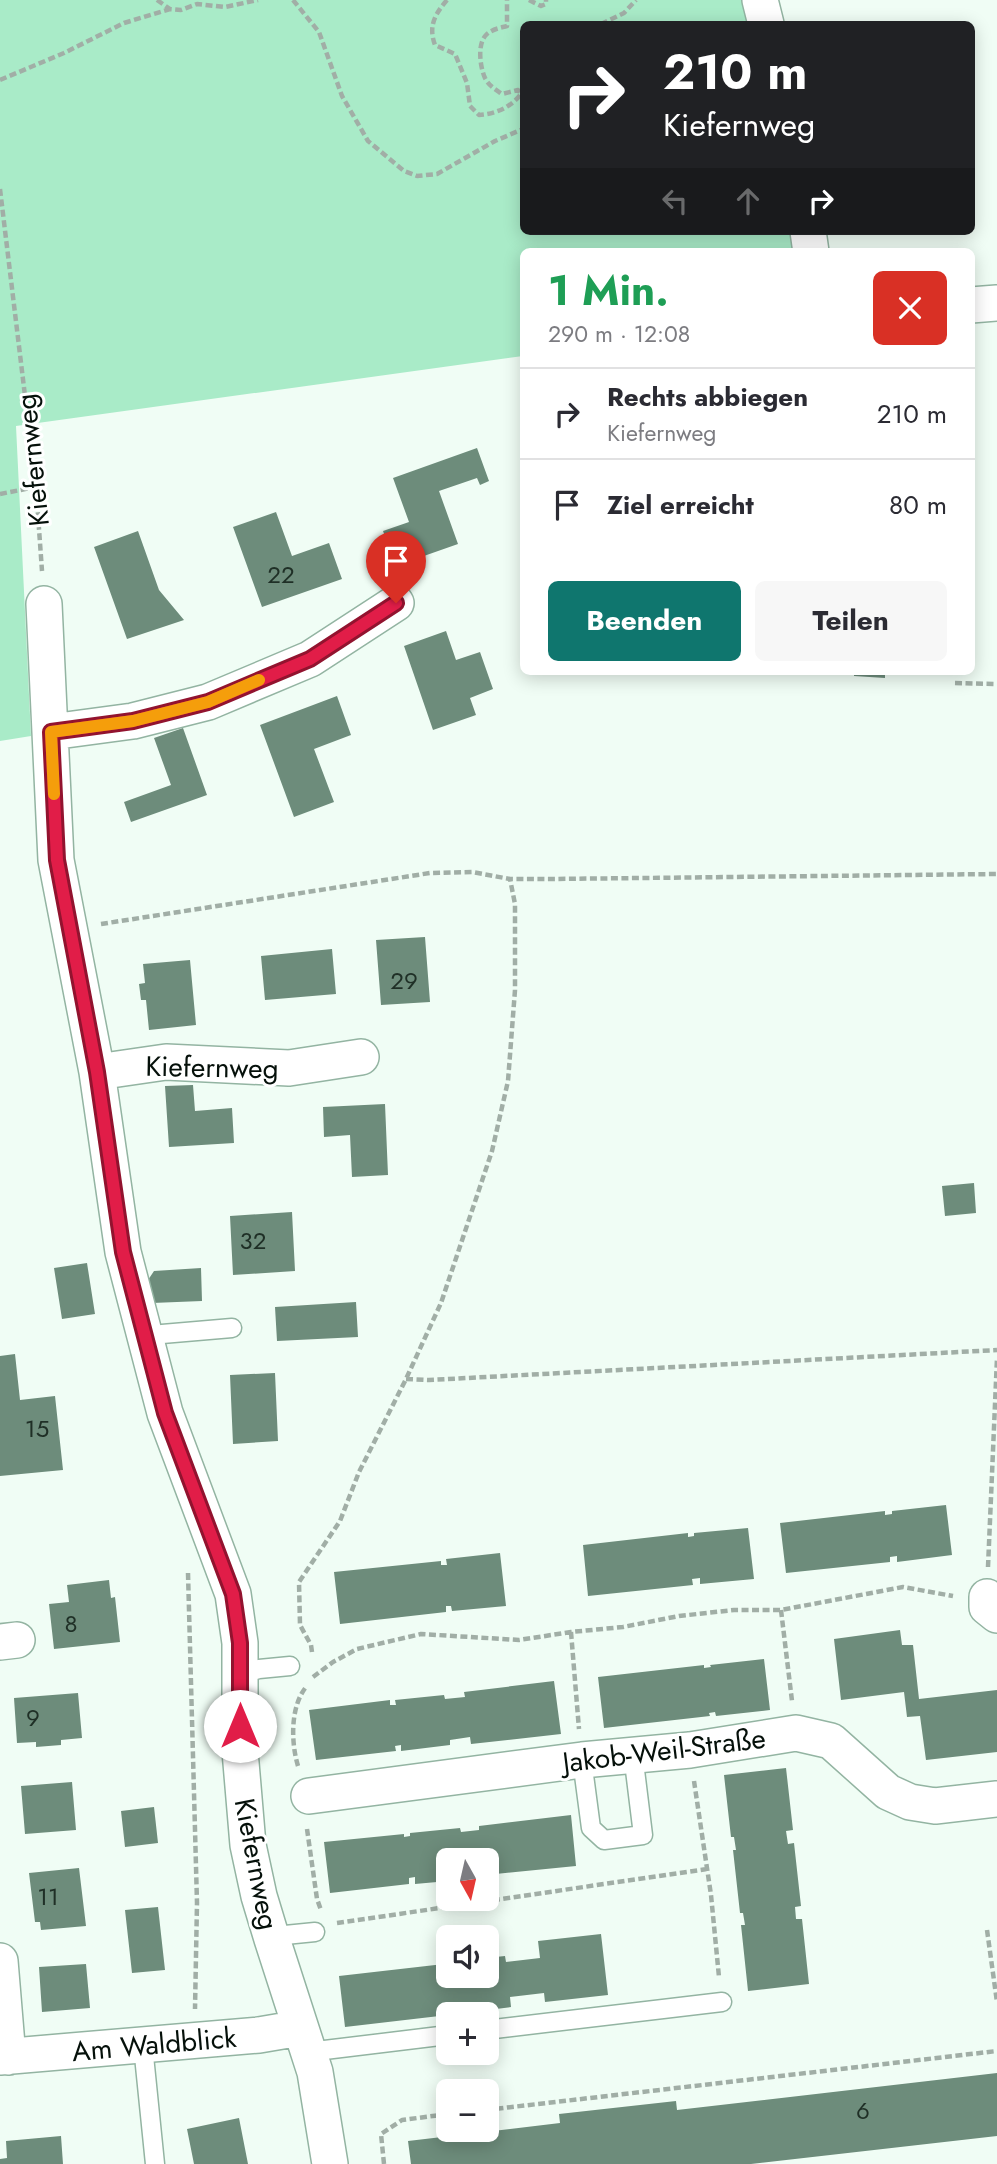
<!DOCTYPE html>
<html lang="de">
<meta charset="utf-8">
<style>
:root{--surface:#fff;--page:#f7f7f7;--text:#2b2b33;--muted:#7c7c81;--line:#e1e1e2;--accent:#0f766e}
body{margin:0;font-family:Jost,sans-serif;background:var(--page);color:var(--text);height:100vh;display:flex;flex-direction:column;font-size:26px;white-space:nowrap}
*{box-sizing:border-box;margin:0}
p{font-size:23px;color:var(--muted)}
.icon{flex:none;width:38px;height:38px;fill:none;stroke:currentColor;stroke-width:2;stroke-linecap:round;stroke-linejoin:round}
.map{position:relative;flex:1;overflow:hidden}
.panel{position:absolute;left:520px;top:248px;width:455px;height:427px;display:flex;flex-direction:column;background:var(--surface);border-radius:10px;box-shadow:0 4px 18px #0003}
.panel>*{flex:none}
.banner{position:absolute;left:520px;top:21px;width:455px;height:214px;border-radius:10px;box-shadow:0 4px 18px #0003;background:#202124;color:#fff;overflow:hidden}
.needle{width:46px;rotate:172deg}
.buttons{position:absolute;left:436px;top:1848px;display:grid;gap:14px}
.buttons a{display:grid;place-items:center;width:63px;height:63px;border-radius:10px;background:var(--surface);box-shadow:0 4px 18px #0003;font-size:35px}
.pin{position:absolute;display:grid;place-items:center;width:60px;height:60px;color:#fff;margin:-72px -30px;border-radius:50% 50% 50% 0;rotate:-45deg;box-shadow:0 0 7px #0007}
.pin .icon{rotate:45deg}
.me{position:absolute;width:77px;margin:-38px;rotate:0deg;stroke-linejoin:round;filter:drop-shadow(0 0 5px #0008)}
.turn{display:flex;align-items:center;gap:24px;height:147px;padding:0 28px;font-size:32px}
.turn .icon{width:91px;height:91px;stroke-width:2.5}
.turn b{display:block;font-size:49px;line-height:60px}
.lanes{display:flex;align-items:center;height:66px;padding:0 28px;background:#0003;justify-content:center;gap:35px;direction:ltr}
.lanes .off{opacity:.35}
.round{display:grid;place-items:center;flex:none;width:74px;height:74px;border-radius:10px;background:var(--page)}
.head{display:flex;align-items:center;justify-content:space-between;height:119px;padding:0 28px}
h1{font-size:42px;font-weight:700;line-height:52px;color:#1e9e55}
.action{display:flex;gap:14px;margin-top:auto;padding:14px 28px}
.action a{flex:1;height:80px;border-radius:10px;background:var(--accent);color:#fff;font-size:28px;font-weight:700;line-height:80px;text-align:center}
.action a+a{background:var(--page);color:var(--text)}
ul{padding:0;list-style:none}
li{display:flex;align-items:center;gap:21px;height:91px;padding:0 28px;border-top:2px solid var(--line)}
li div{flex:1}
li b{display:block;font-size:26px}
li em{font-style:normal}
.map>svg:first-child{display:block}
.green{fill:#a9ebc8}
.building{fill:#6d8c7b}
.lines{fill:none;stroke-linecap:round;stroke-linejoin:round}
.service-casing{stroke:#93b4a2;stroke-width:21}
.minor-casing{stroke:#93b4a2;stroke-width:38}
.path{stroke:#a1aea6;stroke-width:4.5;stroke-dasharray:7 3.5;stroke-linecap:butt}
.service{stroke:#fff;stroke-width:18}
.minor{stroke:#fff;stroke-width:35}
.route-casing{stroke:#92132f;stroke-width:18}
.route{stroke:#e11d48;stroke-width:12}
.slow{stroke:#f59e0b;stroke-width:12}
.labels{text-anchor:middle;stroke-width:6;stroke-linejoin:round;paint-order:stroke}
.number-label{font-size:24px;fill:#1f2f26}
.street-label{font-size:28px;fill:#05100a;stroke:#fff}
</style>
<div class="map">
<svg width="997" height="2164" viewBox="0 0 997 2164">
<rect width="100%" height="100%" fill="#f0fdf5"/>
<path class="green" d="M0,0H749L755,24H523V231H797L801,252H523V356L16,426L31,736L0,741Z"/>
<path class="building" d="M477,448L489,481L480,485L477,478L439,491L458,544L421,557L419,551L394,560L383,531L409,522L393,478Z
M276,512L292,556L329,543L342,579L262,607L233,527Z
M138,531L159,590L184,620L127,639L94,547Z
M446,631L456,660L480,652L493,689L470,698L476,715L433,730L404,646Z
M854,672H885V678L854,676Z
M337,696L351,735L314,749L334,802L294,817L260,725Z
M183,728L207,795L131,822L124,802L171,785L154,738Z
M425,937L430,1002L381,1005L376,940Z
M332,949L336,994L265,1000L261,956Z
M190,960L196,1025L149,1030L146,1000H141L139,984L145,983L143,964Z
M193,1085L195,1111L232,1108L234,1143L169,1147L165,1086Z
M385,1104L388,1175L352,1177L350,1135L324,1137L323,1107Z
M974,1183L976,1213L945,1216L942,1186Z
M292,1212L295,1271L233,1275L230,1216Z
M87,1263L95,1314L62,1319L54,1268Z
M201,1268L202,1301L152,1303L146,1283L154,1271Z
M356,1302L358,1337L277,1341L275,1307Z
M15,1354L20,1400L55,1396L63,1470L0,1476V1356Z
M275,1373L278,1441L233,1444L230,1375Z
M946,1505L952,1555L897,1562V1556L890,1557V1562L786,1573L780,1523L885,1511V1515L892,1514V1511Z
M748,1528L754,1579L700,1584V1578L692,1579L693,1585L588,1596L583,1545L688,1533V1537L694,1536V1533Z
M500,1553L506,1606L452,1611L451,1606H446V1612L340,1624L334,1572L441,1561V1565H447L446,1559Z
M109,1580L111,1598L115,1597L120,1642L54,1649L49,1604L69,1602L67,1585Z
M900,1630L902,1645H913L919,1699L997,1690V1752L926,1760L920,1716L907,1717L904,1692L841,1700L834,1639Z
M764,1659L770,1710L716,1716L715,1712L709,1713L710,1716L604,1728L598,1677L704,1665V1668L711,1667L710,1665Z
M554,1681L561,1734L471,1744L470,1737L450,1740V1745L401,1751V1745L395,1746L396,1751L316,1760L309,1710L390,1700V1705H396L395,1700L444,1695L445,1699L465,1697L464,1692Z
M78,1693L82,1738L61,1740V1745L36,1747V1742L17,1743L14,1698Z
M786,1768L793,1830L786,1831L788,1844L794,1843L801,1906L795,1907L796,1919H802L809,1984L748,1991L741,1925H745L743,1913H740L733,1850H736L734,1837H731L724,1775Z
M72,1782L76,1830L25,1834L21,1786Z
M154,1807L158,1843L125,1847L121,1811Z
M571,1815L576,1866L486,1875V1860H448V1881L415,1884V1877L409,1878V1884L330,1893L324,1842L404,1834V1837L410,1836V1833L460,1828L461,1832L479,1830V1826Z
M79,1868L86,1926L41,1930L40,1922H35L29,1873Z
M158,1907L165,1970L132,1973L125,1910Z
M601,1934L608,1995L545,2002L544,1993L510,1997L511,2007L456,2014V2009L450,2010L448,2015L345,2027L339,1976L444,1964V1967L448,1966V1976H486V1958L505,1956L506,1962L540,1958L538,1941Z
M86,1964L90,2008L42,2012L39,1967Z
M997,2073V2136L751,2164H411L408,2141L560,2123L559,2114L676,2101L677,2110Z
M239,2118L248,2164H194L187,2129Z
M61,2136L63,2164H0V2159L7,2158L6,2141Z"/>
<g class="lines">
<defs>
<path id="service" d="M146,1341L162,1334L232,1328
M241,1674L259,1669L290,1666
M582,1760L591,1828L604,1840L643,1835L633,1754
M272,1939L285,1935L315,1932
M486,2030L722,2002
M143,2046L155,2164
M308,2052L448,2035"/>
<path id="minor" d="M760,0L766,24
M808,231L811,252
M971,305L997,303
M44,604L56,860L97,1072L123,1252L165,1413L233,1594L240,1643V1751L248,1845L259,1896L272,1939L315,2072L330,2164
M51,732L133,721L208,702L310,659L396,603
M97,1072L166,1062L289,1068L361,1057
M987,1597V1607L997,1615
M0,1642L17,1640
M309,1796L582,1760L690,1750L796,1733L831,1741L888,1792L910,1802L935,1806L997,1799
M0,1961L8,2057
M0,2057L259,2035L300,2028"/>
</defs>
<use href="#service" class="service-casing"/>
<use href="#minor" class="minor-casing"/>
<path class="path" d="M157,0L170,9L181,10L197,4L225,7L258,0
M293,0L319,32L342,96L368,141L404,171L417,176L437,174L495,141L523,129
M447,0C435,14 428,26 435,45L455,54L467,83L470,106L479,115C496,114 511,107 521,94L518,90L502,94C495,89 489,86 485,78C480,67 477,44 486,35C492,29 500,28 507,26V0
M529,0L541,6L546,4V0
M601,24L624,13L636,0
M0,80L64,53L124,23L170,9
M0,189L36,487L42,571
M0,494L36,487
M955,683L997,684
M101,924L430,873L472,872L510,879H553L997,874
M406,1379L429,1380L997,1350
M988,1567L997,1358
M188,1573L197,1903L195,2009
M781,1610L792,1701
M571,1632L579,1729
M312,1652L311,1645L300,1625L299,1582L340,1521L359,1472L406,1379L441,1303L492,1151L508,1081L515,990V904L510,879
M313,1677L333,1662L357,1649L421,1634L519,1640L571,1632L623,1627L679,1616L734,1610H781L903,1587L953,1596
M298,1766C291,1743 290,1707 306,1687
M694,1781L711,1895L719,1977
M307,1829L317,1899L321,1910
M337,1923L707,1869
M987,1930L997,2002
M486,2110L997,2051
M384,2164L381,2134L402,2120L448,2114"/>
<use href="#service" class="service"/>
<use href="#minor" class="minor"/>
</g>
<g class="lines">
<defs>
<path id="route" d="M240,1726V1643L233,1594L165,1413L123,1252L97,1072L57,860L51,732L133,721L208,702L310,659L396,603"/>
</defs>
<use href="#route" class="route-casing"/>
<use href="#route" class="route"/>
<path class="slow" d="M54,794L51,732L133,721L208,702L259,680"/>
</g>
<g class="labels">
<g class="number-label">
<text x="281" y="583">22</text>
<text x="404" y="989">29</text>
<text x="253" y="1249">32</text>
<text x="37" y="1437">15</text>
<text x="71" y="1632">8</text>
<text x="33" y="1726">9</text>
<text x="48" y="1905">11</text>
<text x="863" y="2119">6</text>
</g>
<g class="street-label">
<text transform="translate(32 460) rotate(-96)" y="10">Kiefernweg</text>
<text transform="translate(212 1067) rotate(1)" y="10">Kiefernweg</text>
<text transform="translate(664 1750) rotate(-7)" y="10">Jakob-Weil-Straße</text>
<text transform="translate(257 1864) rotate(79)" y="10">Kiefernweg</text>
<text transform="translate(154 2044) rotate(-5)" y="10">Am Waldblick</text>
</g>
</g>
</svg>
<div class="buttons">
<a><svg class="needle" viewBox="-14 -14 28 28"><path d="M0-13l5 13h-10z" fill="#e53935"/><path d="M0 13l5-13h-10z" fill="#7c7c81"/></svg></a>
<a><svg class="icon" aria-label="sound" viewBox="0 0 24 24"><path d="M4 9h4l5-4v14l-5-4H4zM17 9q2 3 0 6"/></svg></a>
<a>+</a>
<a>−</a>
</div>
<div class="pin" style="left:396px;top:603px;background:#d93025"><svg class="icon" aria-label="arrive" viewBox="0 0 24 24"><path d="M6 21V4h12l-3 4 3 4H6"/></svg></div>
<svg class="me" style="left:240px;top:1726px" viewBox="-20 -20 40 40"><circle r="19" fill="#fff"/><path d="M0-13L10 11 0 6-10 11z" fill="#e11d48"/></svg>
<div class="banner">
<div class="turn"><svg class="icon" aria-label="right" viewBox="0 0 24 24"><path d="M7 20v-9h11M14 6l5 5-5 5"/></svg><div><b>210 m</b>Kiefernweg</div></div>
<div class="lanes"><svg class="icon off" aria-label="left" viewBox="0 0 24 24"><path d="M17 20v-9H6M10 6l-5 5 5 5"/></svg><svg class="icon off" aria-label="ahead" viewBox="0 0 24 24"><path d="M12 20V5M6 11l6-6 6 6"/></svg><svg class="icon" aria-label="right" viewBox="0 0 24 24"><path d="M7 20v-9h11M14 6l5 5-5 5"/></svg></div>
</div>
<section class="panel">
<div class="head"><div><h1>1 Min.</h1><p>290 m · 12:08</p></div><a class="round" style="background:#d93025;color:#fff"><svg class="icon" aria-label="close" viewBox="0 0 24 24"><path d="M6 6l12 12M18 6L6 18"/></svg></a></div>
<ul>
<li><svg class="icon" aria-label="right" viewBox="0 0 24 24"><path d="M7 20v-9h11M14 6l5 5-5 5"/></svg><div><b>Rechts abbiegen</b><p>Kiefernweg</p></div><em>210 m</em></li>
<li><svg class="icon" aria-label="arrive" viewBox="0 0 24 24"><path d="M6 21V4h12l-3 4 3 4H6"/></svg><div><b>Ziel erreicht</b></div><em>80 m</em></li>
</ul>
<div class="action"><a>Beenden</a><a>Teilen</a></div>
</section>
</div>
